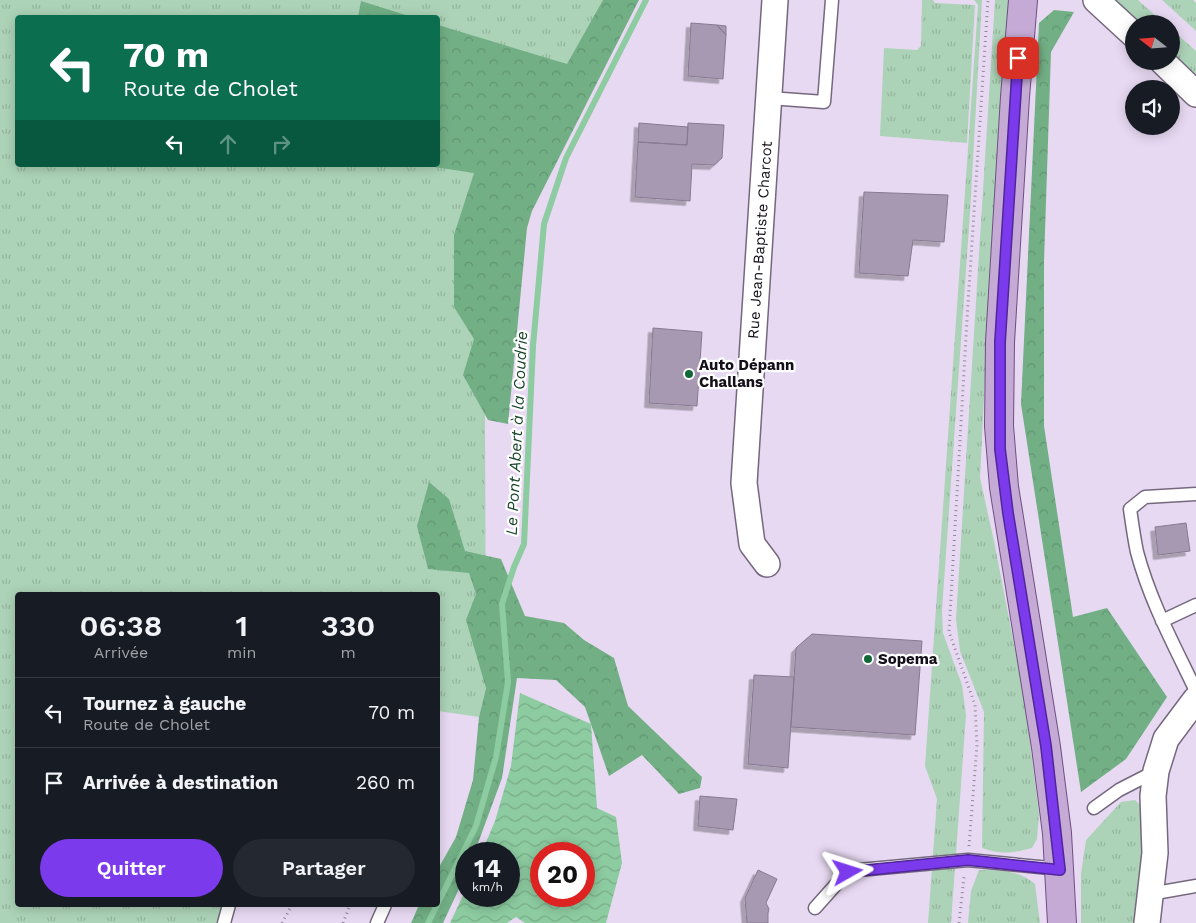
<!DOCTYPE html>
<html lang="fr">
<meta charset="utf-8">
<style>
:root{--surface:#171b24;--page:#242831;--text:#f1f3f6;--muted:#9ea1a6;--line:#363941;--accent:#7c3aed}
body{margin:0;font-family:"Work Sans",sans-serif;background:var(--page);color:var(--text);height:100vh;display:flex;flex-direction:column;font-size:19px;white-space:nowrap}
*{box-sizing:border-box;margin:0}
p{font-size:16px;color:var(--muted)}
.icon{flex:none;width:28px;height:28px;fill:none;stroke:currentColor;stroke-width:2;stroke-linecap:round;stroke-linejoin:round}
.map{position:relative;flex:1;overflow:hidden}
.sheet{position:absolute;left:15px;top:592px;width:425px;height:315px;display:flex;flex-direction:column;background:var(--surface);border-radius:5px;box-shadow:0 2px 12px #0003}
.sheet>*{flex:none}
.hud{position:absolute;left:15px;top:15px;width:425px;height:152px;border-radius:5px;box-shadow:0 2px 12px #0003;background:#0b6e4f;color:#fff;overflow:hidden}
.needle{width:32px;rotate:287deg}
.controls{position:absolute;left:1125px;top:15px;display:grid;gap:10px}
.controls a{display:grid;place-items:center;width:55px;height:55px;border-radius:50%;background:var(--surface);box-shadow:0 2px 12px #0003;font-size:25px}
.speed{position:absolute;left:455px;top:842px;display:flex;gap:10px;font-size:25px;font-weight:700;text-align:center}
.speed>*{display:grid;place-content:center;width:65px;height:65px;border-radius:50%;background:var(--surface);box-shadow:0 2px 12px #0003;line-height:1}
.speed small{font-size:12px;font-weight:400}
.speed .limit{border:8px solid #d22;background:#fff;color:#111}
.pin{position:absolute;display:grid;place-items:center;width:42px;height:42px;color:#fff;margin:-21px;border-radius:10px;box-shadow:0 2px 8px #0006}
.me{position:absolute;width:55px;margin:-28px;rotate:84deg;stroke-linejoin:round;filter:drop-shadow(0 0 4px #0008)}
.turn{display:flex;align-items:center;gap:18px;height:105px;padding:0 25px;font-size:22px}
.turn .icon{width:65px;height:65px;stroke-width:2.5}
.turn b{display:block;font-size:35px;line-height:42px}
.lanes{display:flex;align-items:center;height:48px;padding:0 25px;background:#0003;justify-content:center;gap:25px;direction:ltr}
.lanes .off{opacity:.35}
.eta{display:flex;justify-content:space-evenly;align-items:center;height:85px;text-align:center}
.eta b{font-size:30px;font-weight:600;line-height:35px}
.cta{display:flex;gap:10px;margin-top:auto;padding:10px 25px}
.cta a{flex:1;height:58px;border-radius:30px;background:var(--accent);color:#fff;font-size:20px;font-weight:600;line-height:58px;text-align:center}
.cta a+a{background:var(--page);color:var(--text)}
ul{padding:0;list-style:none}
li{display:flex;align-items:center;gap:15px;height:70px;padding:0 25px;border-top:1px solid var(--line)}
li div{flex:1}
li b{display:block;font-size:19px}
li em{font-style:normal}
.map>svg:first-child{display:block}
.grass{fill:url(#grass-tufts)}
.forest{fill:url(#forest-crowns)}
.water{fill:url(#water-waves);fill-rule:evenodd}
.lines{fill:none;stroke-linecap:round;stroke-linejoin:round}
.stream{stroke:#8dcba0;stroke-width:6}
.building{fill:#a799b1;stroke:#877a90;filter:url(#shadow)}
.service-casing{stroke:#75687e;stroke-width:15}
.minor-casing{stroke:#75687e;stroke-width:28}
.primary-casing{stroke:#6e4f81;stroke-width:30}
.path{stroke:#92889a;stroke-width:3;stroke-dasharray:1 4;stroke-linecap:butt}
.service{stroke:#fff;stroke-width:12}
.minor{stroke:#fff;stroke-width:25}
.primary{stroke:#c5aad6;stroke-width:28}
.route-casing{stroke:#51269a;stroke-width:12}
.route{stroke:#7c3aed;stroke-width:9}
.poi-dot{fill:#106738;stroke:#fff;stroke-width:2}
.labels{text-anchor:middle;stroke-width:4.5;stroke-linejoin:round;paint-order:stroke}
.street-label{font-size:15px;fill:#140f18;stroke:#fff}
.poi-label{font-size:15px;font-weight:bold;fill:#140f18;stroke:#fff;text-anchor:start}
.water-label{font-size:16px;font-style:italic;fill:#18462a;stroke:#fff}
</style>
<div class="map">
<svg width="1196" height="923" viewBox="0 0 1196 923">
<defs>
<pattern id="grass-tufts" width="24" height="20" patternUnits="userSpaceOnUse" patternTransform="scale(1.25)"><rect width="24" height="20" fill="#acd3b7"/><path d="M3 7l-1-3M5 7V3M7 7l1-3M15 17l-1-3M17 17v-4M19 17l1-3" fill="none" stroke="#93b49d"/></pattern>
<pattern id="forest-crowns" width="20" height="18" patternUnits="userSpaceOnUse" patternTransform="scale(1.25)"><rect width="20" height="18" fill="#72af85"/><path d="M2 6a3 3 0 1 1 6 0M12 15a3 3 0 1 1 6 0" fill="none" stroke="#629572"/></pattern>
<pattern id="water-waves" width="16" height="10" patternUnits="userSpaceOnUse" patternTransform="scale(1.25)"><rect width="16" height="10" fill="#8dcba0"/><path d="M0 5q4-4 8 0t8 0" fill="none" stroke="#79ad89"/></pattern>
<filter id="shadow"><feDropShadow dx="-4.5" dy="4.5" stdDeviation="0" flood-color="#0004"/></filter>
</defs>
<rect width="100%" height="100%" fill="#e7d9f2"/>
<path class="grass" d="M0,0H613L580,71L438,26V18H18V165H438L493,169L485,414L486,688L479,717L438,711V595H18V905H237L231,923H0Z
M922,0H933L935,3L975,5L967,143L880,136L884,48L917,50L921,46Z
M974,0H982L970,213L942,610L943,633L962,685L966,715L951,923H928L937,799L925,766L978,5Z
M995,0H1011L985,378L980,478L994,541L1024,696L1039,814L1037,839L1032,848C1013,853 1001,855 982,848L984,712L960,651L956,619Z
M1111,0H1138L1165,24H1138Z
M1162,0H1193L1196,3V31Z
M1171,29L1196,51V74L1171,53Z
M1135,800L1143,808V853L1136,923H1081V874L1086,840L1121,802Z
M979,870C1000,870 1018,870 1035,884L1040,923H968L971,891Z"/>
<path class="forest" d="M603,0H639L532,211L527,228L508,424L488,420L463,375L474,339L454,307V235L474,173L421,165H438V25L567,64Z
M361,1L412,17H358Z
M1054,10L1074,12L1051,52L1044,262V426L1073,617L1107,608L1167,697L1126,759L1081,792L1021,404L1039,23Z
M429,482L449,499L465,551L501,559L525,616L564,623L584,640L614,658L628,706L702,777L700,788L679,794L642,755L609,776L585,707L556,680L517,678L502,778L474,854H466V874L443,923H411L419,905H438V869L456,837L473,780L479,717L486,688L466,620L476,594L469,573L428,569L417,526Z"/>
<path class="water" d="M520,693L591,724L597,808L616,817L622,863L606,923H525L516,917L507,923H450L466,889V896H509V854H481L495,821L511,766ZM541,854H584V896H541Z"/>
<g class="lines">
<path class="stream" d="M438,903L476,826L496,757L508,682L502,604L514,567L524,544L533,346L544,224L566,158L646,0
M428,923L437,905"/>
</g>
<path class="building" d="M691,23L717,25L726,35L723,79L688,76Z
M717,25L726,26V35Z
M639,123L688,127L687,145L638,142Z
M688,123L724,125L722,158L714,165L692,164L690,201L635,197L638,142L687,145Z
M864,192L948,195L944,242L913,240L908,276L859,273Z
M653,328L702,332L697,406L649,403Z
M1186,523L1190,551L1158,555L1155,527Z
M812,634L922,641L915,735L791,727L796,648Z
M754,675L794,677L788,768L748,764Z
M700,796L737,799L733,830L698,826Z
M758,870L777,879L766,903L769,909L768,913V923H747L745,898Z"/>
<g class="lines">
<defs>
<path id="service" d="M769,98L824,102L832,0
M1196,494L1145,497L1130,509C1132,523 1134,538 1137,552C1150,601 1174,645 1196,691
M1162,621L1196,605
M1094,808L1119,790L1156,771
M1150,894L1196,886
M815,908L848,871L968,860L1060,869
M224,923L229,905
M377,923L385,905"/>
<path id="minor" d="M1096,0L1134,35
M1162,61L1196,94
M767,564L752,544L744,483L775,0
M1147,923L1155,853L1153,796L1156,771L1166,739L1196,699"/>
<path id="primary" d="M1023,0L1015,97L1000,342L999,426L1004,487L1046,747L1057,833L1062,923"/>
</defs>
<use href="#service" class="service-casing"/>
<use href="#minor" class="minor-casing"/>
<use href="#primary" class="primary-casing"/>
<path class="path" d="M969,846L977,745L975,705L949,632L967,319L988,0
M282,923L292,905
M343,923L350,905
M959,923L964,877"/>
<use href="#service" class="service"/>
<use href="#minor" class="minor"/>
<use href="#primary" class="primary"/>
</g>
<g class="lines">
<defs>
<path id="route" d="M848,872L968,860L1060,870L1046,746L1008,513L1000,449V342L1018,58"/>
</defs>
<use href="#route" class="route-casing"/>
<use href="#route" class="route"/>
</g>
<g class="poi-dot">
<circle cx="689" cy="374" r="5"/>
<circle cx="868" cy="659" r="5"/>
</g>
<g class="labels">
<g class="street-label">
<text transform="translate(760 240) rotate(-86)" y="5">Rue Jean-Baptiste Charcot</text>
</g>
<g class="poi-label">
<text x="699" y="370">Auto Dépann<tspan x="699" dy="17">Challans</tspan></text>
<text x="878" y="664">Sopema</text>
</g>
<g class="water-label">
<text transform="translate(516 433) rotate(-87)" y="6">Le Pont Abert à la Coudrie</text>
</g>
</g>
</svg>
<div class="controls">
<a><svg class="needle" viewBox="-14 -14 28 28"><path d="M0-13l5 13h-10z" fill="#e53935"/><path d="M0 13l5-13h-10z" fill="#9ea1a6"/></svg></a>
<a><svg class="icon" aria-label="sound" viewBox="0 0 24 24"><path d="M4 9h4l5-4v14l-5-4H4zM17 9q2 3 0 6"/></svg></a>
</div>
<div class="speed"><div>14<small>km/h</small></div><div class="limit">20</div></div>
<div class="pin" style="left:1018px;top:58px;background:#d93025"><svg class="icon" aria-label="arrive" viewBox="0 0 24 24"><path d="M6 21V4h12l-3 4 3 4H6"/></svg></div>
<svg class="me" style="left:848px;top:872px" viewBox="-20 -20 40 40"><path d="M0-17L14 15 0 8-14 15z" fill="#7c3aed" stroke="#fff" stroke-width="4"/></svg>
<div class="hud">
<div class="turn"><svg class="icon" aria-label="left" viewBox="0 0 24 24"><path d="M17 20v-9H6M10 6l-5 5 5 5"/></svg><div><b>70 m</b>Route de Cholet</div></div>
<div class="lanes"><svg class="icon" aria-label="left" viewBox="0 0 24 24"><path d="M17 20v-9H6M10 6l-5 5 5 5"/></svg><svg class="icon off" aria-label="ahead" viewBox="0 0 24 24"><path d="M12 20V5M6 11l6-6 6 6"/></svg><svg class="icon off" aria-label="right" viewBox="0 0 24 24"><path d="M7 20v-9h11M14 6l5 5-5 5"/></svg></div>
</div>
<section class="sheet">
<div class="eta">
<div><b>06:38</b><p>Arrivée</p></div>
<div><b>1</b><p>min</p></div>
<div><b>330</b><p>m</p></div>
</div>
<ul>
<li><svg class="icon" aria-label="left" viewBox="0 0 24 24"><path d="M17 20v-9H6M10 6l-5 5 5 5"/></svg><div><b>Tournez à gauche</b><p>Route de Cholet</p></div><em>70 m</em></li>
<li><svg class="icon" aria-label="arrive" viewBox="0 0 24 24"><path d="M6 21V4h12l-3 4 3 4H6"/></svg><div><b>Arrivée à destination</b></div><em>260 m</em></li>
</ul>
<div class="cta"><a>Quitter</a><a>Partager</a></div>
</section>
</div>
